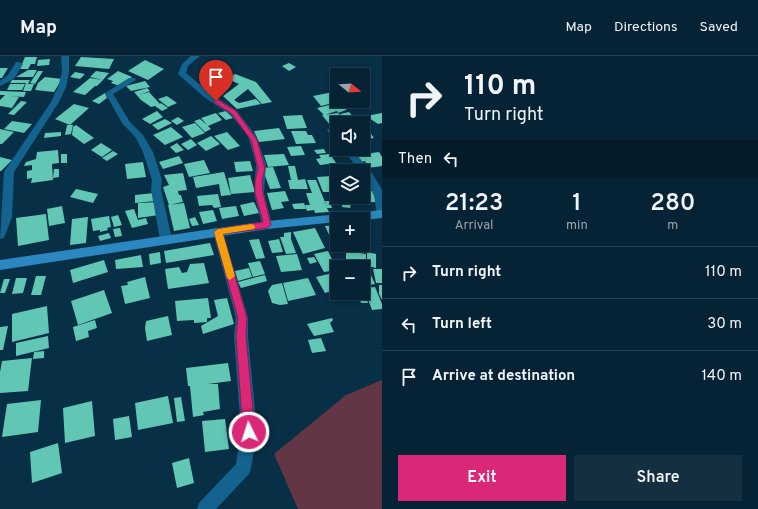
<!DOCTYPE html>
<meta charset="utf-8">
<style>
:root{--surface:#052334;--page:#132f40;--text:#f1f3f6;--muted:#97a4ac;--line:#26404f;--accent:#db2777}
body{margin:0;font-family:Overpass,sans-serif;background:var(--page);color:var(--text);height:100vh;display:flex;flex-direction:column;font-size:15px;white-space:nowrap}
*{box-sizing:border-box;margin:0}
p{font-size:13px;color:var(--muted)}
.icon{flex:none;width:22px;height:22px;fill:none;stroke:currentColor;stroke-width:2;stroke-linecap:round;stroke-linejoin:round}
.map{position:relative;flex:1;overflow:hidden}
.panel{display:flex;flex-direction:column;background:var(--surface);width:376px}
.panel>*{flex:none}
.hud{background:#052334;color:var(--text);overflow:hidden}
.needle{width:26px;rotate:108deg}
.tools{position:absolute;left:330px;top:12px;display:grid;gap:8px}
.tools a{display:grid;place-items:center;width:40px;height:40px;border-radius:0px;background:var(--surface);box-shadow:0 2px 6px #0003,0 0 0 1px var(--line);font-size:20px}
.pin{position:absolute;display:grid;place-items:center;width:34px;height:34px;color:#fff;margin:-41px -17px;border-radius:50% 50% 50% 0;rotate:-45deg;box-shadow:0 0 4px #0007}
.pin .icon{rotate:45deg}
.me{position:absolute;width:44px;margin:-22px;rotate:356deg;stroke-linejoin:round;filter:drop-shadow(0 0 3px #0008)}
.turn{display:flex;align-items:center;gap:14px;height:84px;padding:0 16px;font-size:18px}
.turn .icon{width:52px;height:52px;stroke-width:2.5}
.turn b{display:block;font-size:28px;line-height:34px}
.then{display:flex;align-items:center;height:38px;padding:0 16px;background:#0003;gap:8px;font-size:15px}
.eta{display:flex;justify-content:space-evenly;align-items:center;height:68px;text-align:center}
.eta b{font-size:24px;font-weight:600;line-height:28px}
.action{display:flex;gap:8px;margin-top:auto;padding:8px 16px}
.action a{flex:1;height:46px;border-radius:0px;background:var(--accent);color:#fff;font-size:16px;font-weight:600;line-height:46px;text-align:center}
.action a+a{background:var(--page);color:var(--text)}
ul{padding:0;list-style:none}
li{display:flex;align-items:center;gap:12px;height:52px;padding:0 16px;border-top:1px solid var(--line)}
li div{flex:1}
li b{display:block;font-size:15px}
li em{font-style:normal}
header{display:flex;align-items:center;gap:24px;box-sizing:border-box;height:56px;padding:0 20px;background:var(--surface);border-bottom:1px solid var(--line)}
header strong{font-size:19px}
nav{display:flex;gap:22px;margin-inline-start:auto;font-size:14px}
main{display:flex;flex:1;min-height:0}
.map>svg:first-child{display:block}
.green{fill:#623644}
.building{fill:#61c7b4}
.lines{fill:none;stroke-linecap:round;stroke-linejoin:round}
.minor{fill:#14628e;fill-rule:evenodd}
.major{fill:#2a87bf;fill-rule:evenodd}
.route{fill:#db2777;stroke:#8e194d}
.slow{fill:#f59e0b}
</style>
<header>
<strong>Map</strong>
<nav><a>Map</a><a>Directions</a><a>Saved</a></nav>
</header>
<main>
<div class="map">
<svg width="382" height="453" viewBox="0 0 382 453">
<rect width="100%" height="100%" fill="#072f46"/>
<path class="green" d="M382,324V453H298L274,398L346,339Z"/>
<path class="building" d="M25,1H37L35,8H31L28,13H20L22,8H27H22Z
M81,1L114,3L109,13L75,10Z
M50,3L49,9L37,10L38,4Z
M145,4L164,13L148,24L128,15Z
M289,7L296,11L289,15L282,10Z
M0,12H8L2,22H0Z
M28,14H37L33,21H16Z
M38,15H43L35,28L30,27Z
M96,15L109,17L103,24L90,21Z
M118,15L132,21L120,30L111,27L113,25L107,23Z
M75,16L85,18L80,23L70,21Z
M235,18L256,26L272,46L262,48L248,33L234,44L239,47L256,43L261,48L237,53L223,40L239,28L228,23Z
M45,21L62,23L54,36L35,34L38,27Z
M90,22L103,24L97,30H95L85,39L73,36Z
M12,24H30L28,28H34L31,35H23L26,27H10Z
M145,25L150,31L131,35L126,30Z
M10,28H25L22,34H7Z
M147,32L150,35L139,39L149,36L160,48L161,47L168,52L162,55L155,50L151,51L141,44L134,36Z
M0,35L26,36L24,41L9,40L19,41L12,52L0,50V44L5,39H0Z
M333,36L337,40V46L321,50L313,40Z
M105,37L107,42L99,48L92,45Z
M167,40L177,47L168,51L158,43Z
M21,45L27,46L14,59L8,58Z
M342,46L348,51L346,54L338,57L337,55L324,59L317,52Z
M74,48L89,52L70,69L55,63Z
M157,55L163,61L150,68L142,63Z
M226,55L233,62L226,64L218,57Z
M349,56L355,63L346,65L340,58Z
M216,57L222,64L208,70L211,73L205,76L194,65L200,63L207,69L201,62Z
M338,57L346,66L330,69L322,59Z
M382,57V67L378,68L366,60Z
M302,59L307,72L287,73L283,60Z
M178,61L184,65L177,69L171,65Z
M165,63L172,67L158,74L152,69Z
M12,65L32,68L24,77L4,73Z
M195,67L205,77L192,82L182,71Z
M67,69H73L71,78L65,79Z
M76,69L94,82L84,88L72,79L73,71Z
M171,71L183,81L165,89L153,79Z
M279,72L285,83L259,86L254,75Z
M0,73L14,76L2,88H0Z
M291,75H306L308,79H312L316,87L296,88Z
M369,75L374,82L363,84V76Z
M61,76V80L44,82L45,77Z
M227,76L240,90L228,94L214,80Z
M211,80L220,88L206,95L197,87Z
M191,83L197,89L188,94L181,88Z
M101,87L112,94L102,101L91,94Z
M177,87L184,94L176,97L170,91Z
M301,90L305,99L291,100L287,91Z
M324,93L326,97L317,98L314,94Z
M58,94L59,107L52,108L53,124L31,127L32,122L27,123V115L32,114V109L24,110L26,106L36,103L37,96Z
M113,95L118,98L107,105L102,102Z
M379,96L382,101V110L368,112L365,105L361,106L357,99Z
M61,98H67V107H61Z
M284,98L289,109L268,111L264,99Z
M330,98L336,107L320,109L316,103L321,102L319,99Z
M179,100L183,107L163,113L159,106Z
M0,101L12,104L1,115H0Z
M204,104L210,117L189,121L184,108Z
M250,105L253,115L236,116L234,106Z
M143,106L146,121L127,123L125,108Z
M288,110H295L298,124L305,123L308,133H290L288,124H291Z
M273,111L281,132L270,133L262,112Z
M54,113H59V121L53,122Z
M224,116L231,139L221,140L219,128L196,132L193,121Z
M183,117L187,134L178,135L179,139H181L183,146L169,149L163,131L169,129L164,119Z
M250,119L255,136L231,138L228,122Z
M332,120L337,136H323L317,121Z
M307,124H316L327,151L325,145H330L332,152H327L329,156L315,157L314,154L307,155L305,149H310L306,137H312Z
M76,133L98,138L93,147L70,141Z
M285,135L289,145L281,146L284,152L272,154L267,137Z
M372,135L377,146H357L352,143V141H363V136Z
M154,137L155,145L135,147V139Z
M218,138L221,151L214,152L212,149L199,150L197,140Z
M342,145L351,147L350,152L342,151Z
M158,146L159,159L138,162V147Z
M254,146L259,157L244,160L240,149Z
M184,147L190,172L174,175L168,149Z
M304,147L306,153H294L292,148Z
M62,150L65,167L49,170L47,153Z
M236,150L239,160L222,163L219,152Z
M134,153L138,164L146,162L148,168L132,172L125,155Z
M213,154L217,165L203,168L199,156Z
M46,158L49,184L18,190L16,162Z
M118,159L122,169L114,171L111,161Z
M109,160L111,171L107,172L108,174L100,176V174L93,175L91,163Z
M88,161L86,187L70,189L72,163Z
M195,161L199,169L192,170L189,163Z
M337,169V180L330,181L325,170Z
M120,172L122,180L115,181L113,173Z
M315,172L325,192L303,198L293,176Z
M291,176V183L296,197L286,198L280,181H284V177Z
M109,177L111,182L100,185L98,180Z
M259,183L265,202L256,203L249,184Z
M279,183L283,196L272,197L268,185Z
M210,187L214,199L166,207L164,195Z
M348,189H361L360,197L348,194Z
M328,195L337,214L324,216L314,198Z
M346,195L366,198V210L346,206Z
M160,196L161,207L150,209L149,198Z
M367,196L376,198V212L367,210Z
M297,198L302,214L281,216L276,200Z
M141,199L143,211L116,213L115,204Z
M314,201L317,206L310,208L307,202Z
M104,204L108,216L73,227L70,214Z
M260,205L265,218L253,221L248,207Z
M204,207L209,227L168,233L165,213L179,211L182,217L187,216L190,208Z
M363,210H367L375,228L363,230Z
M249,212L252,221L238,225L235,215Z
M373,213H382V227H376Z
M337,216V233L325,237L316,221Z
M265,219L267,225L241,232L238,226Z
M36,220H46L41,239H31Z
M145,221L150,242L125,248L121,230L128,229L127,226Z
M16,222H27L23,237L12,238Z
M308,222L316,239L288,245L283,227Z
M4,223H10L5,237H0Z
M282,227L288,248L280,249L272,247L268,235L272,229Z
M379,229H382V244L379,238Z
M375,231L382,248V253L372,254L367,240L357,241L355,237H363V232Z
M104,234L112,257L78,269L71,245Z
M359,241H366L368,247H361Z
M208,242L211,262H207V266L194,267V264L177,265L175,245Z
M227,242L234,268L203,278L201,270L218,260L214,244Z
M47,250L49,277L12,286V258Z
M168,260L172,279L147,285L145,272L146,265Z
M332,262L333,264L330,267L334,276L314,280L307,268Z
M95,264L97,272L88,275L89,281L76,285L73,271Z
M8,270L3,294H0V271Z
M48,280L49,292L16,300V287Z
M321,282L326,295L312,297L308,284Z
M44,295V302L33,303L34,296Z
M32,302L28,335L0,337V316L2,305Z
M228,307L231,325L208,328H218L220,353L203,356L204,359L193,361L190,330H188L186,312Z
M168,340L173,367L138,374L135,347Z
M181,341L185,365L177,366L174,342Z
M41,344L38,376L2,381L7,348Z
M92,345L95,380L65,387L63,352Z
M129,360L132,381L115,384L113,363Z
M225,363L229,393L205,396L202,365Z
M58,387L62,417L32,427L30,396Z
M189,402L194,427L177,432L172,407Z"/>
<g class="lines">
<path class="minor" d="M61,0H69V16L66,31L59,46L14,116L12,161L4,182L0,183L4,116L51,46L58,31L62,16Z
M191,0H200L188,10L186,17L210,37L237,55L256,80L266,108L264,137L272,169L271,172H263L262,169L254,137L256,108L248,80L231,59L204,41L178,18L182,8Z
M16,6H19L23,8L14,23L0,30V25L8,19Z
M129,22H135L136,24L113,38L130,66L143,79L153,96L162,124L161,134L172,183L170,186L166,187L162,186L160,183L151,134L152,124L143,96L136,82L122,67L105,37Z
M331,71L334,72L337,77V87L334,86L327,74Z
M342,93H352L372,117L382,134V162L378,161L377,158L374,139L363,119V115H360Z
M218,172L222,173L223,176L248,262V280L257,376L251,412L249,418L216,453H197L199,447L236,408L241,376L234,280L236,262L213,176L214,173Z"/>
<path class="major" d="M382,154V162L363,164L337,163V166L267,173L0,214V204L267,165Z"/>
</g>
<path class="route" d="M214,44H218L236,55L257,84L265,112L262,125L263,137L271,169L267,172L223,178L247,262L246,280L255,376L253,381L249,382L245,381L243,376L236,280L238,262L214,176L218,173L263,166L255,137V125L258,112L251,84L232,58L214,46Z"/>
<path class="slow" d="M251,168L254,169L255,171L254,173L223,178L235,220L230,224L227,222L214,176L218,173Z"/>
</svg>
<div class="tools">
<a><svg class="needle" viewBox="-14 -14 28 28"><path d="M0-13l5 13h-10z" fill="#e53935"/><path d="M0 13l5-13h-10z" fill="#97a4ac"/></svg></a>
<a><svg class="icon" aria-label="sound" viewBox="0 0 24 24"><path d="M4 9h4l5-4v14l-5-4H4zM17 9q2 3 0 6"/></svg></a>
<a><svg class="icon" aria-label="layers" viewBox="0 0 24 24"><path d="M12 4l9 5-9 5-9-5zM3 14l9 5 9-5"/></svg></a>
<a>+</a>
<a>−</a>
</div>
<div class="pin" style="left:216px;top:45px;background:#d93025"><svg class="icon" aria-label="arrive" viewBox="0 0 24 24"><path d="M6 21V4h12l-3 4 3 4H6"/></svg></div>
<svg class="me" style="left:249px;top:376px" viewBox="-20 -20 40 40"><circle r="17" fill="#db2777" stroke="#fff" stroke-width="3"/><path d="M0-11L8 9 0 5-8 9z" fill="#fff"/></svg>
</div>
<section class="panel">
<div class="hud">
<div class="turn"><svg class="icon" aria-label="right" viewBox="0 0 24 24"><path d="M7 20v-9h11M14 6l5 5-5 5"/></svg><div><b>110 m</b>Turn right</div></div>
<div class="then">Then<svg class="icon" aria-label="left" viewBox="0 0 24 24"><path d="M17 20v-9H6M10 6l-5 5 5 5"/></svg></div>
</div>
<div class="eta">
<div><b>21:23</b><p>Arrival</p></div>
<div><b>1</b><p>min</p></div>
<div><b>280</b><p>m</p></div>
</div>
<ul>
<li><svg class="icon" aria-label="right" viewBox="0 0 24 24"><path d="M7 20v-9h11M14 6l5 5-5 5"/></svg><div><b>Turn right</b></div><em>110 m</em></li>
<li><svg class="icon" aria-label="left" viewBox="0 0 24 24"><path d="M17 20v-9H6M10 6l-5 5 5 5"/></svg><div><b>Turn left</b></div><em>30 m</em></li>
<li><svg class="icon" aria-label="arrive" viewBox="0 0 24 24"><path d="M6 21V4h12l-3 4 3 4H6"/></svg><div><b>Arrive at destination</b></div><em>140 m</em></li>
</ul>
<div class="action"><a>Exit</a><a>Share</a></div>
</section>
</main>
